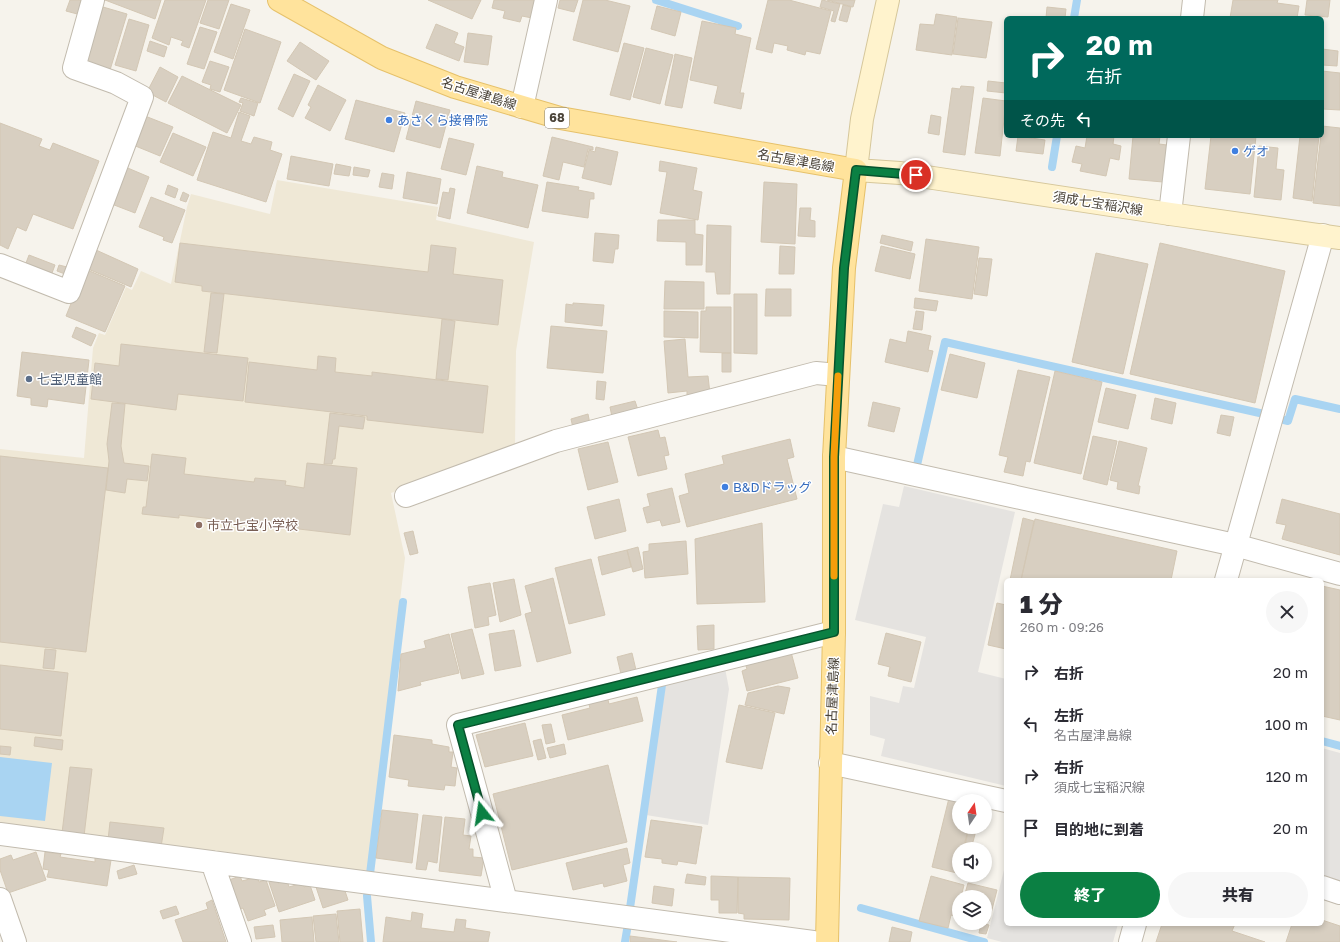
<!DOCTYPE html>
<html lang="ja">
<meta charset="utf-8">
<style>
:root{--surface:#fff;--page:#f7f7f7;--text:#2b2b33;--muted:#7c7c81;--accent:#0b8043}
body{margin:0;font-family:"Golos Text","Noto Sans JP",sans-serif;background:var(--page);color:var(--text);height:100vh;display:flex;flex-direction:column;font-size:15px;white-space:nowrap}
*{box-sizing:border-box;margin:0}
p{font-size:13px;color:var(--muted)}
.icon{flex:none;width:22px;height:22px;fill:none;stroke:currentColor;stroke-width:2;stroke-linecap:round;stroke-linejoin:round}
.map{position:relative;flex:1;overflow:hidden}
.panel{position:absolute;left:1004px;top:578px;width:320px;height:348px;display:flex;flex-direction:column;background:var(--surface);border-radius:6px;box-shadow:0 2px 6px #0003}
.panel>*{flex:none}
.hud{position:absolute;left:1004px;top:16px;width:320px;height:122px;border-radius:6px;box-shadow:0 2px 6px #0003;background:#00695c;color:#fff;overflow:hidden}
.needle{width:26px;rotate:13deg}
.controls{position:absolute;left:952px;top:794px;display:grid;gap:8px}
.controls a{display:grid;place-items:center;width:40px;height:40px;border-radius:50%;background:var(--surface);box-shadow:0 2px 6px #0003;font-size:20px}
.pin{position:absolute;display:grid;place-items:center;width:34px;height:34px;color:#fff;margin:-17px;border:2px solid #fff;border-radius:50%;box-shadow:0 1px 4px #0007}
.me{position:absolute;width:44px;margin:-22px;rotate:345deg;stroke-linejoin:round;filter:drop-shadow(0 0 3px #0008)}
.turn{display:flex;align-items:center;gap:14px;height:84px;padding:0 16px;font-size:18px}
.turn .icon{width:52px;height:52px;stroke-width:2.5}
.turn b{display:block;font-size:28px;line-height:34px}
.then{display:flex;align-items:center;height:38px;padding:0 16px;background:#0003;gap:8px;font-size:15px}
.round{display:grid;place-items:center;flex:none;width:42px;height:42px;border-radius:21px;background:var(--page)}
.overview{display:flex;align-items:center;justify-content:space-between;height:68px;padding:0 16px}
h1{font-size:24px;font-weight:800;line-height:30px}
.action{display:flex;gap:8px;margin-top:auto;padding:8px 16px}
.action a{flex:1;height:46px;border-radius:24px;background:var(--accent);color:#fff;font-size:16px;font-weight:800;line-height:46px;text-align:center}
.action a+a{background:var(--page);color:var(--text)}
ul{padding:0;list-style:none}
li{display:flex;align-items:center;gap:12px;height:52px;padding:0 16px}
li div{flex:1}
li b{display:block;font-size:15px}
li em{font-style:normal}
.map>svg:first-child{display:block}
.education{fill:#efe8d6}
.parking{fill:#e5e3e0}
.water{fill:#a9d4f2}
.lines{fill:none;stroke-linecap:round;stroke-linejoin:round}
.stream{stroke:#a9d4f2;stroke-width:8}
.building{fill:#d8cfc1;stroke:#d3c7b4}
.street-casing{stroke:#c2bbae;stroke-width:24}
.secondary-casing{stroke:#d6c79b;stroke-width:24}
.primary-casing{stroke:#e6c16a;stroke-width:24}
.street{stroke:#fff;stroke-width:22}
.secondary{stroke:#fff3cd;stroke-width:22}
.primary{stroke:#ffe39c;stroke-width:22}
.route-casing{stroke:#07532c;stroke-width:10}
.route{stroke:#0b8043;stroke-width:7}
.slow{stroke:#f59e0b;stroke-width:7}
.shop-dot{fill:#3f7fe0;stroke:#fff;stroke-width:1.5}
.service-dot{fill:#5c6f8a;stroke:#fff;stroke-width:1.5}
.education-dot{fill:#8d6e63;stroke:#fff;stroke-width:1.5}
.labels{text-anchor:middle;stroke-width:3;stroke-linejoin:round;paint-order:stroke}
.shield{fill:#fff;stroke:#817c74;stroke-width:1}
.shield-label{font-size:12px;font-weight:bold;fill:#4b4439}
.street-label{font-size:13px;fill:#4b4439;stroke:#fff}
.shop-label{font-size:13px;fill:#366cbe;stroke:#fff;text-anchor:start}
.service-label{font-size:13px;fill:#4e5e75;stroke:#fff;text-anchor:start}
.education-label{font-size:13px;fill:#785e54;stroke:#fff;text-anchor:start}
</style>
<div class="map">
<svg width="1340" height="942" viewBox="0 0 1340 942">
<rect width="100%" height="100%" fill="#f6f3ec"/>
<path class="education" d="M277,180L438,207L436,220L534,242L516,351L515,448L391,493L405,558L368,874L0,827V449L84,458L93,348L99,333L105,335L126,287L132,290L141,271L171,284L187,207L191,194L270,214Z"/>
<path class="parking" d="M904,486L1015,512L978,672L1006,679V786L881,756L885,739L870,735V696L899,703L903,686L914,688L926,637L855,620L883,504L899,507Z
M725,668L729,689L708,825L646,815L666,682Z
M1322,748L1340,753V883L1322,877Z
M1006,862V924H1118L1113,942H1002L987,938Z"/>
<path class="water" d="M0,757L52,763L45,821L0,816Z"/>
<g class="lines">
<path class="stream" d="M656,0L738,26
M1074,18L1077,0
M1052,167L1057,136
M1284,420L1288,421L1295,399L1340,409
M917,465L945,342L1264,414
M1322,741L1340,746
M370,874L403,602
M367,896L371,942
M630,908L662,685
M861,908L984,942
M625,942L627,930"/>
</g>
<path class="building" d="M70,0H86L81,15L66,11Z
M105,0H161L155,19Z
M165,0H206L189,48L181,45L183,41L171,37L169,45L152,38Z
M208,0H229L219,29L200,23Z
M428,0H481L472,19Z
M494,0H536L532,18L522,16L520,22L503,18L505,11L492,8Z
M560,0H578L574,12L558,8Z
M583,0H605L630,6L618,52L573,40Z
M768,0H789L831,11L820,54L806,51L805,55L787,50L788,46L774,43L772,53L756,49Z
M822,0L840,4L835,22L831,21L834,11L820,7Z
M827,0H855L853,7Z
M1233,0H1278L1277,3L1299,6L1297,18H1230Z
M1307,0H1330L1328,17L1305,15Z
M231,4L250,10L233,59L214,52Z
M843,5L851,7L847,22L839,20Z
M657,6L681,12L675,36L651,29Z
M103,7L127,14L110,70L86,63Z
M1047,7L1066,9L1065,18H1046Z
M936,14L957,17L952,55L916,50L920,24L934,25Z
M958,18L992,22L986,58L953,54Z
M129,19L149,25L136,71L115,65Z
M702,21L736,28L735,34L751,38L740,93H744L741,109L714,103L718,86L690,80Z
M436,24L458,33L454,43L464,47L459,61L426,48Z
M200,27L217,32L204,69L187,64Z
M245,29L281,42L260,103L224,90Z
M468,33L492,36L488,65L464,62Z
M150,41L167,47L164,57L147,51Z
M300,42L329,61L316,80L287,61Z
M624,43L644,48L630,100L610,95Z
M646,48L673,55L660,104L633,97Z
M1322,49L1338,51L1337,66L1322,65Z
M675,54L692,58L682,108L665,105Z
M210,61L229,67L220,92L210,89L211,85L202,82Z
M160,67L178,77L166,102L147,92Z
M1322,71L1340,73V110L1322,109Z
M294,74L310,81L293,117L278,109Z
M182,76L241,105L227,133L168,103Z
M988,81L1006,83V93L987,91Z
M318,85L346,100L330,131L305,118L311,107L308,105Z
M961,86L974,87L965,155L943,152L952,88L960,89Z
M241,98L258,103L254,116L240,111L243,103L239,102Z
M983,98L1006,101L1000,156L975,153Z
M356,100L405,113L394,152L345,139Z
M416,101L450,110L440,148L406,139Z
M239,112L250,116L241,141L251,144L254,137L272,142L270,150L282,154L266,202L197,180L213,132L231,138Z
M931,115L941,117L939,135L928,133Z
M145,116L173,127L160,156L133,145Z
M0,123L42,139L39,146L47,149L50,150L53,143L99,161L73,229L33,214L26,231L17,227L8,249L0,245Z
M1322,126L1340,128V206L1313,203Z
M173,133L206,147L193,176L160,162Z
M1018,136L1045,140L1043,154L1016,151Z
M1087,136H1114L1113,144L1121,146L1119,160L1110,158L1106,176L1080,171L1082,164L1072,162L1076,146L1085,148Z
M1133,136H1160L1159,144L1167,145L1163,182L1129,179Z
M1211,136H1256L1250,194L1205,189Z
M1300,136H1319L1312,201L1293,198Z
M552,137L593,147V150L588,149L584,167L563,162L559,180L543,176Z
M449,138L474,144L466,175L441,169Z
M1259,146L1278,148L1276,169L1284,170L1281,200L1254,197Z
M596,147L618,152L611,185L582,178L589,150L595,152Z
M291,156L333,164L329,186L287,179Z
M660,161L697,168L693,190L702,192L698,220L660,213L667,172L659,171Z
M336,164L351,167L349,176L334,174Z
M123,166L149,177L135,213L109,203Z
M477,166L503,172L502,177L538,185L528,228L467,213Z
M354,167L370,170L368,177L353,175Z
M407,172L441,179L437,204L403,198Z
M382,173L394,175L392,189L379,187Z
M547,182L579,187L578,190L594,193V199H590L588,218L542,211Z
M764,182L797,184L795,244L761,242Z
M168,185L178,189L175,198L165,194Z
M450,188L455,189L450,219L438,216L443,192L449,193Z
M183,192L189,195L186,202L180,200Z
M151,197L185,210L172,243L163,240L164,237L139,227Z
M800,208H811L810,220L815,221V237L798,236Z
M658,220H695V234L703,235L702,265H686V242L657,241Z
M707,225L731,226L730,294H717L715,272H706Z
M595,233L619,235L618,249H615L613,263L593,261Z
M882,235L913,242L911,251L880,243Z
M926,239L979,247L972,299L919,291Z
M180,243L428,272L431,245L456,248L453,274L503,280L498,325L202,291V286L175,282Z
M1160,243L1285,271L1255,403L1130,374Z
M780,246L795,247L794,274H779Z
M881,246L915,254L910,279L875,271Z
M96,250L138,269L131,287L88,269Z
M1096,253L1148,264L1123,374L1072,362Z
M29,255L55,265L52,273L26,263Z
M979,258L992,259L987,296L974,294Z
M59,265L67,267L65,274L57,271Z
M85,269L125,286L105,332L66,316Z
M665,281L704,282V309H664Z
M766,289H791V316H765Z
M211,293L224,294L217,353L204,352Z
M734,294H757V354L734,353Z
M915,298L938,301L936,311L914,308Z
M573,303L604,305L602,326L565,322L566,304L573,305Z
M706,307H731V353L700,352L701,311H706Z
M664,311L698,312V338L664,337Z
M916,311L924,312L922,330L913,329Z
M442,319L455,321L448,380L436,379Z
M551,326L607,331L603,373L547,368Z
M76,327L96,335L91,346L72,337Z
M908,331L931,336L928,350L933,351L928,372L885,362L890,339L906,343Z
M685,339L688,377L708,376L710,394L687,396V391L668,393L664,341Z
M121,344L248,358L243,401L178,394L176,410L91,399L95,363L119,366Z
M22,352L89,360L84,404L48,399L47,407L31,405V398L17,396Z
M722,353H731V372H722Z
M950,354L985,363L977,398L941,390Z
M318,356L336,358L335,372L372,376V372L488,386L483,433L367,420V416L245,402L249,362L317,370Z
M1018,370L1050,377L1030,462L1026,461L1023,476L1004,472L1008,457L999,455Z
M1055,371L1102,382L1081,474L1034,463Z
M597,381L606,382L604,400L596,399Z
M1106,388L1136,395L1128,429L1098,422Z
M1155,398L1176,403L1172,424L1151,419Z
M635,401L638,410L612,417L610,407Z
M873,402L900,408L894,432L868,426Z
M112,403L125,404L121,446L124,463L149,466L147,481L127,479L125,493L106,490L109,461L107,444Z
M330,413L365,417L363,429L339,426L335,459H333L332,464H324Z
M588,414L590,424L573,428L571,419Z
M1221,415L1234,417L1230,436L1217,433Z
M658,430L660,438L665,437L669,455L664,456L667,469L638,476L628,437Z
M1093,436L1117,441L1107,485L1083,479Z
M790,439L794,457L787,459L797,499L687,527L679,496L689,493L685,474L724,464L722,456Z
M1119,441L1147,448L1138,486H1140L1139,494L1117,489L1118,482L1110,480Z
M608,442L618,482L588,490L578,449Z
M152,454L186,458L184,474L254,482L255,478L286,481L285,485L304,488L307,463L357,468L350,535L179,515V518L142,514L143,507H146Z
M0,456L108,468L86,652L0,642Z
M672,488L680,522L662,526L660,520L647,523L643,508L650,506L647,494Z
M619,499L626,531L595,539L587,507Z
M1282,499L1340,514V555L1282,539L1286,525L1276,523Z
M1023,518L1034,521L1021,580H1010Z
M1035,519L1177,551L1171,580H1021Z
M762,523L765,602L697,604L695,539Z
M413,531L418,553L410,555L404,533Z
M686,541L688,574L645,578L643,552L649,551V544Z
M638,547L643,569L633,572L627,550Z
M627,550L631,567L602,575L598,557Z
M591,559L605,615L569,624L555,568Z
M553,578L571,653L537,662L525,614L532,612L525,586Z
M514,579L521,615L500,622L493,583Z
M490,583L496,615L488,617L489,625L475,628L468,587Z
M1322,586L1340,590V720L1322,716Z
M997,603L1006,605V649L988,645Z
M714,625V649L698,650L697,626Z
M472,629L484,674L462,679L451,634Z
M514,630L521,666L495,671L489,634Z
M886,633L921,642L911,682L888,676L890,667L878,664Z
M449,634L459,673L420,682L421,685L398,691L401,654L426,648L424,641Z
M45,649L56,650L54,669L43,668Z
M791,652L798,678L747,691L742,671L747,669L745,663Z
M632,653L636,670L621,674L617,657Z
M0,665L68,673L61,736L0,729Z
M778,686L790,688L784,714L745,705L748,693Z
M607,696L609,704L637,697L643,721L568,740L562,715L590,708L588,701Z
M739,705L775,713L762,769L726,762Z
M525,723L533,756L485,767L476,735Z
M551,724L555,742L546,744L542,725Z
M394,735L432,740V744L449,747V752H453L451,767L457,768L455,786L445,785L444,790L408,786L409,780L389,777Z
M35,737L63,740L62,750L34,746Z
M541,739L546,758L538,760L533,741Z
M564,744L566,754L550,758L547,748Z
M0,746L11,747L10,755L0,754Z
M608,765L627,842L512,870L493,794Z
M70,767L92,769L84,836L62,833Z
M949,798L959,801V827H969L963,849H959L957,873L932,867Z
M382,810L418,814L412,863L376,858Z
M423,815L442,817L437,863L428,861L426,870L416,869Z
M445,817L465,819L463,835L471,836L469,849H473V857L484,858L481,876L439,871Z
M651,820L702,827L696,864L678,861L677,865L662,863V859L645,857Z
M110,822L164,828L161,847L108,840Z
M969,827H977L971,849H964Z
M627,848L630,863L623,865L627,881L604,887L603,883L573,890L566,863Z
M36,852L46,880L8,893L0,870V859L11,855L13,860Z
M45,852L61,854L60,857L95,862V857L111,860L107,886L47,877L49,870L43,869Z
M134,865L137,874L119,879L117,871Z
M687,874L706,877L705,885L685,883Z
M240,876L242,881L257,877L259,882L266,880L275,906L264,910L266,915L248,921L243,908L239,910L229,880Z
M711,876L738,877L737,913H719V900H711Z
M931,876L964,885L961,897H959L956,916L951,915L948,928L919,921Z
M738,877L790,878L789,920L744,919V914L738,913Z
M277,879L278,883L287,880L289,887L303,883L304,887L310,885L315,900L279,912L269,882Z
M968,883L997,890L989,921L985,920V897H964Z
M654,886L674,889L672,906L652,903Z
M316,887L345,891L348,900L323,908Z
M212,900L226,942H183L175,920L208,909L206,903Z
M176,906L179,914L163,919L160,911Z
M360,909L363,942H340L337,911Z
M412,912L423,914L421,928L454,932L456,919L466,920L465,928L490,932L488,942H383L386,917L411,921Z
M336,914L339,942H316L313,916Z
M312,917L314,942H282L280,920Z
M1322,920L1340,926V942H1286L1292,924H1322Z
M981,923L989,925L986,934L979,933Z
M1162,924H1235L1232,931L1265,942H1156Z
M273,925L275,937L256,939L254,927Z
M892,927L912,932L910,942H889Z
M630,936L677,942H630Z"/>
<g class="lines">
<defs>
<path id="street" d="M1192,18L1194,0
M522,107L546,0
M1170,214L1179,136
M0,265L69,292L142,97L116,83L74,68L93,0
M834,457L1235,545L1340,574
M406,496L556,441L816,373L838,375
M1226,580L1323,235
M830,763L1006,801
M0,834L506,901
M212,862L240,942
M1322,887L1340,893
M0,899L15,942
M813,942L506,901L458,725L834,632
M1130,942L1135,924"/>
<path id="secondary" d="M888,0L862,119L856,170L900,173L1170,214L1340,238"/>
<path id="primary" d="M279,0L382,58L455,87L560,118L856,170L844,268L834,457V632L827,942"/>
</defs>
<use href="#street" class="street-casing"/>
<use href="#secondary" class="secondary-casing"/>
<use href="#primary" class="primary-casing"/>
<use href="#street" class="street"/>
<use href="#secondary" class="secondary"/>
<use href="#primary" class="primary"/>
</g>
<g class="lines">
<defs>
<path id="route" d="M482,813L458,725L834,632V457L844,268L856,170L916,175"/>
</defs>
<use href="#route" class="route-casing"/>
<use href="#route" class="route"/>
<path class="slow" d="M834,576V457L838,376"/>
</g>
<g class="shop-dot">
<circle cx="389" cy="120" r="4"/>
<circle cx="1235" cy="151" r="4"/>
<circle cx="725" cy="487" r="4"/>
</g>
<circle class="service-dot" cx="29" cy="379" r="4"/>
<circle class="education-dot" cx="199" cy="525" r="4"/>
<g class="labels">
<rect class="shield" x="545" y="108" width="24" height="20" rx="3"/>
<g class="shield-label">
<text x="557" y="122">68</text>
</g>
<g class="street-label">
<text transform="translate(479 93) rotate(18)" y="5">名古屋津島線</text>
<text transform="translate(796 160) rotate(10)" y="5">名古屋津島線</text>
<text transform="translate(1098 203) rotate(9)" y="5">須成七宝稲沢線</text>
<text transform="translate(832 696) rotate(-88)" y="5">名古屋津島線</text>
</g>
<g class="shop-label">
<text x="397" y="125">あさくら接骨院</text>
<text x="1243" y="156">ゲオ</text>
<text x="733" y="492">B&amp;Dドラッグ</text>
</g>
<g class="service-label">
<text x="37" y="384">七宝児童館</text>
</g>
<g class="education-label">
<text x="207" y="530">市立七宝小学校</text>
</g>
</g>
</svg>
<div class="controls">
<a><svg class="needle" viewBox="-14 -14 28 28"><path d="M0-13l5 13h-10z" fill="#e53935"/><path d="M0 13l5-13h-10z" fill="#7c7c81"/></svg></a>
<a><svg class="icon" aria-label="sound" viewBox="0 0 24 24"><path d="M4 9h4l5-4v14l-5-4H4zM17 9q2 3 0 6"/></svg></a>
<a><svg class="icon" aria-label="layers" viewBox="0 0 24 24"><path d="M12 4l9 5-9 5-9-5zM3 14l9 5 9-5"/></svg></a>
</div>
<div class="pin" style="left:916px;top:175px;background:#d93025"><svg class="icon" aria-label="arrive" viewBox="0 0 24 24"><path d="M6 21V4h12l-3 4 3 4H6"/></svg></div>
<svg class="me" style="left:482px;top:813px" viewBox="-20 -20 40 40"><path d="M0-17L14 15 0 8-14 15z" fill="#0b8043" stroke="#fff" stroke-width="4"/></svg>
<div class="hud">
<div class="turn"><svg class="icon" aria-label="right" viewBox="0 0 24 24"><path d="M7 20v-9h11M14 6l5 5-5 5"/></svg><div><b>20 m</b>右折</div></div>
<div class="then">その先<svg class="icon" aria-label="left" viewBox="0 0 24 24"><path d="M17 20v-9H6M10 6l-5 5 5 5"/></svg></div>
</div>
<section class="panel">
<div class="overview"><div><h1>1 分</h1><p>260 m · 09:26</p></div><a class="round"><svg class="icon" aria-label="close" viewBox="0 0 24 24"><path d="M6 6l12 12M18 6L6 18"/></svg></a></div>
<ul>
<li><svg class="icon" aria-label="right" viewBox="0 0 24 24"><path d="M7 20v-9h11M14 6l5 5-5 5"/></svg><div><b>右折</b></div><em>20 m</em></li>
<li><svg class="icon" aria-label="left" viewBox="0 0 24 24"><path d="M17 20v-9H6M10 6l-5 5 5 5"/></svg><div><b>左折</b><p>名古屋津島線</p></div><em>100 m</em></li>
<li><svg class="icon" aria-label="right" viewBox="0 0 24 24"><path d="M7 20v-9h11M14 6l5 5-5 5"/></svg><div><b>右折</b><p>須成七宝稲沢線</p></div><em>120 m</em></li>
<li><svg class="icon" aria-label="arrive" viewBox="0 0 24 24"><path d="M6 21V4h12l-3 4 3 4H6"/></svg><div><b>目的地に到着</b></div><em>20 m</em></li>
</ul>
<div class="action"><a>終了</a><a>共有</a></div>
</section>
</div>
